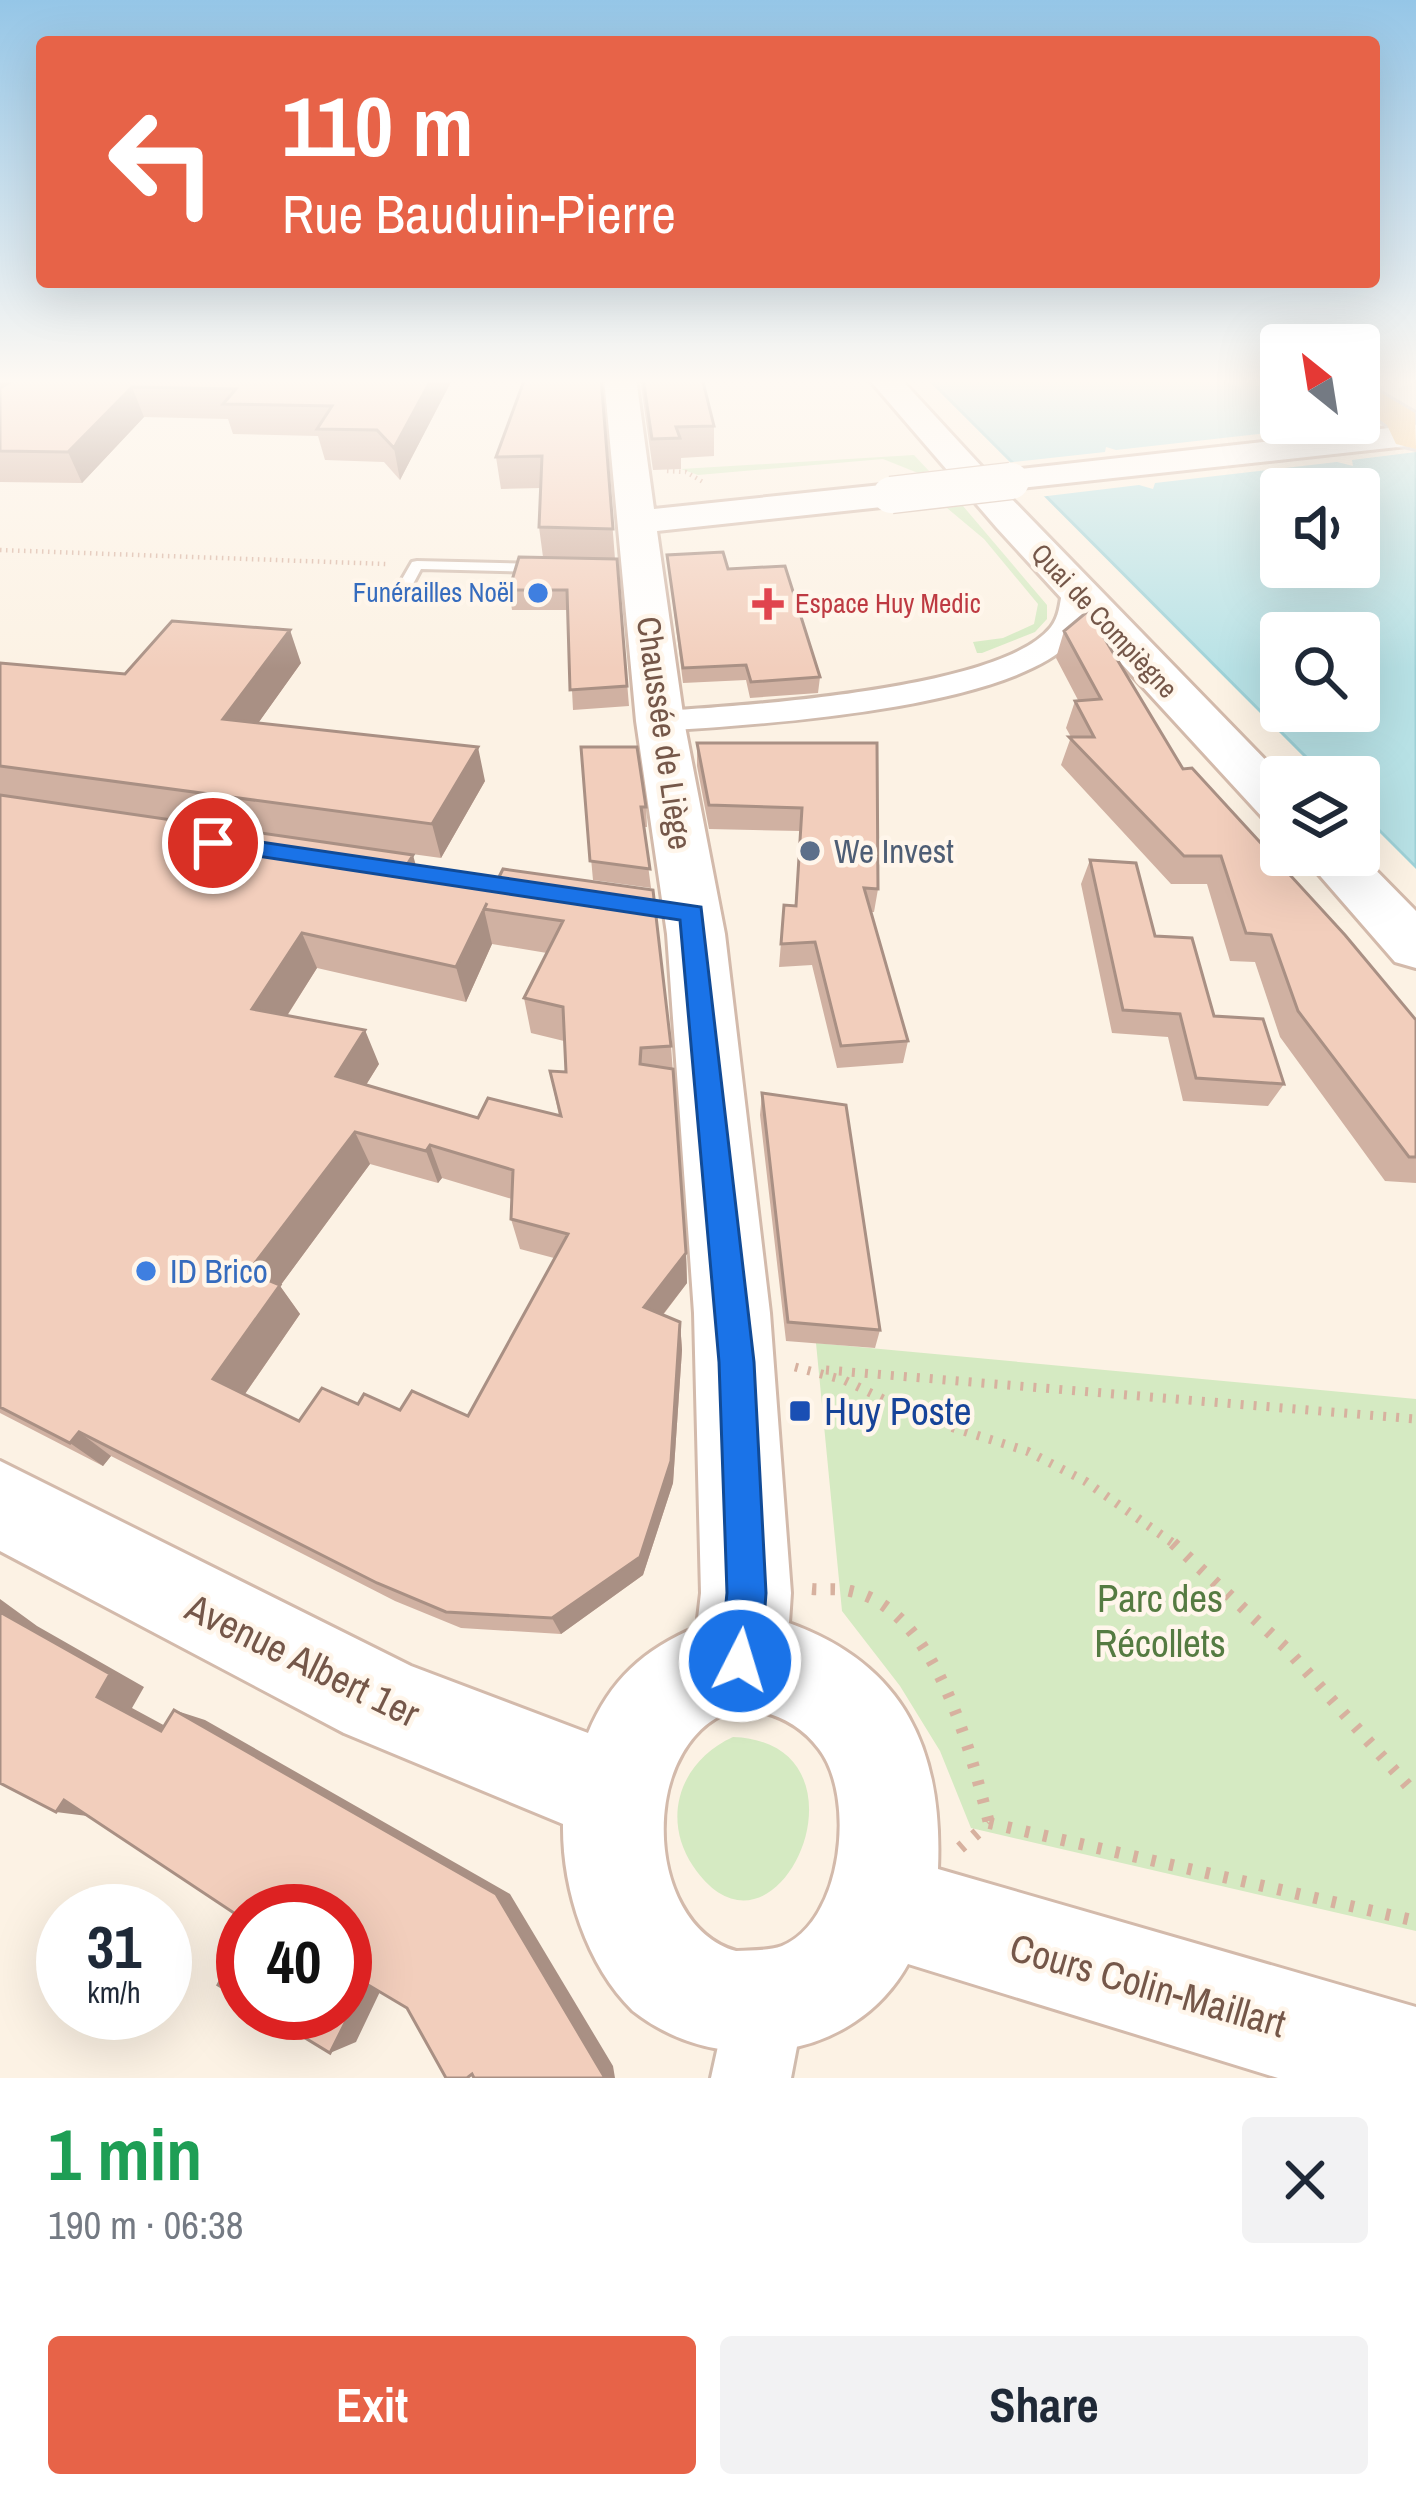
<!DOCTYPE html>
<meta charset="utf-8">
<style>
:root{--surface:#fff;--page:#f2f2f3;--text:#1f2937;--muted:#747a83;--accent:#e76348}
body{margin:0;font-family:"Archivo Narrow",sans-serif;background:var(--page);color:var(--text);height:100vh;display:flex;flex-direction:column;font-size:45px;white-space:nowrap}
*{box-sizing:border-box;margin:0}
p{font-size:39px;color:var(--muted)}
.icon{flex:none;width:66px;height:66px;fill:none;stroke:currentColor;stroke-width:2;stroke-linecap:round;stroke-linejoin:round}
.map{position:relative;height:2078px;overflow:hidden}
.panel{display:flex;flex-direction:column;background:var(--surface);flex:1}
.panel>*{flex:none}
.banner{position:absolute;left:36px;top:36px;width:1344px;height:252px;border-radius:12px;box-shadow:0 12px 48px #0002;background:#e76348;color:#fff;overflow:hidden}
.needle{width:78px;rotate:330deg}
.buttons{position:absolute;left:1260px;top:324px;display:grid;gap:24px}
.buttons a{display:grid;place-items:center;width:120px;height:120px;border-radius:12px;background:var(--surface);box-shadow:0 12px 48px #0002;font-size:60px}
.speed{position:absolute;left:36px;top:1884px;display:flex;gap:24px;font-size:60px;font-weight:700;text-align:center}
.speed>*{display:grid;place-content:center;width:156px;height:156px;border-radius:50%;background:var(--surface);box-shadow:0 12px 48px #0002;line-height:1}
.speed small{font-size:30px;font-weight:400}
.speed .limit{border:18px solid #d22;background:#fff;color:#111}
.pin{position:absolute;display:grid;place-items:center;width:102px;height:102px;color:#fff;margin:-51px;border:6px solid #fff;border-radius:50%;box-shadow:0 3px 12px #0007}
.me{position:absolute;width:132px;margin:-66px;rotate:5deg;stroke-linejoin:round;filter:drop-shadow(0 0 9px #0008)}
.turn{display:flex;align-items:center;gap:42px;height:252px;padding:0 48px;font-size:54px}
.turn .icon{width:156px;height:156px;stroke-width:2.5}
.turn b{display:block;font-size:84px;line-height:102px}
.round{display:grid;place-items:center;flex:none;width:126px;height:126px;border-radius:12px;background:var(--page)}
.head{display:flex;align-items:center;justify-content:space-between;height:204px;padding:0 48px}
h1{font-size:72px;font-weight:700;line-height:90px;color:#1e9e55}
.primary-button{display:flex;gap:24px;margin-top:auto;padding:24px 48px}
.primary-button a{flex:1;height:138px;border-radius:12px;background:var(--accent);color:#fff;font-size:48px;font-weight:700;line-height:138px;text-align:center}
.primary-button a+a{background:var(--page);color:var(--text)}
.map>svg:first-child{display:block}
.green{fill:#d5eac2}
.water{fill:#b8e2e6;stroke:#9fd2d8;stroke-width:3;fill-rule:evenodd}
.pier{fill:#fcf2e4}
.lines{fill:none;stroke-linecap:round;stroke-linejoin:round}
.lane-casing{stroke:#d0bbad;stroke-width:6}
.street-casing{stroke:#d0bbad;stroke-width:6}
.secondary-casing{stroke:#d3baab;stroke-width:6}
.primary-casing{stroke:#dbd3d0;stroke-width:6}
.path-far2{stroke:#d7b19f;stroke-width:4.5;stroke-dasharray:1.5 4.5;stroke-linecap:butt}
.path-far1{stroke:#d7b19f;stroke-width:9;stroke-dasharray:3 10;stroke-linecap:butt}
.path{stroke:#d7b19f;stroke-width:12;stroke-dasharray:4.5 14;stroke-linecap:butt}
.lane{fill:#fff;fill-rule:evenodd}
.street{fill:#fff;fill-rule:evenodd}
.secondary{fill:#fff;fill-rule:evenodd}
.primary{fill:#fbd39c;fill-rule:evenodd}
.secondary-bridge-casing{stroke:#d3baab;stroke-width:39;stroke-linecap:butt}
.secondary-bridge{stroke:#fff;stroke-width:36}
.wall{fill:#d0b1a2;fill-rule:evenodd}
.shaded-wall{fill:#a99084}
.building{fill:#f2cebc;stroke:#a99084;stroke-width:3;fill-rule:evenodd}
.route{fill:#1a73e8;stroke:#114b97;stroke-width:3}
.shop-dot{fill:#3f7fe0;stroke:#fff6eb;stroke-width:4.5}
.health-dot{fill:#e0444e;stroke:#fff6eb;stroke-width:4.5}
.service-dot{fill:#5c6f8a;stroke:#fff6eb;stroke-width:4.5}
.transit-dot{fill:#1a4fb4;stroke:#fff6eb;stroke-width:4.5}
.labels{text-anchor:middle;stroke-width:9;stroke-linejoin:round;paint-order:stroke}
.far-shop-label{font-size:27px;fill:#366cbe;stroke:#fff6eb;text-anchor:end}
.far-health-label{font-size:27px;fill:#be3a42;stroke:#fff6eb;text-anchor:start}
.far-street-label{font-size:27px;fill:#755749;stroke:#fff6eb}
.street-label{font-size:33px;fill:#755749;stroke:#fff6eb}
.service-label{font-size:33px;fill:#4e5e75;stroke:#fff6eb;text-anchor:start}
.shop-label{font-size:33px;fill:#366cbe;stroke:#fff6eb;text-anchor:start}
.near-transit-label{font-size:39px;fill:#164399;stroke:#fff6eb;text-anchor:start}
.near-park-label{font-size:39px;fill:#557b42;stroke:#fff6eb}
.near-street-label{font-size:39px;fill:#755749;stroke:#fff6eb}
</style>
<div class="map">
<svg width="1416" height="2078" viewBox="0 0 1416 2078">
<rect width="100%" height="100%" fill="#fcf2e4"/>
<path class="green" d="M914,455L929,471L918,473L883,459L698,475L681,469Z
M963,506L1047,605V619L1035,632L982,653H977L973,642L1003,638L1034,624L1038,604L984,539L947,508Z
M816,1343L1416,1399V1931L971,1828L940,1751L900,1686L842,1611Z
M733,1737C885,1743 776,1989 693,1866C660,1816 682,1760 733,1737Z"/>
<path class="water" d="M928,378H1281V423H1359V397L1416,432V867L1359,810V777H1326ZM1281,489H1359V567H1281ZM1281,633H1359V711H1281Z"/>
<path class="pier" d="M1404,418L1416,425V452L1352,460L1353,466L1337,462L1155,483L1153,489L1139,485L1039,497L1005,463L1105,452L1106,447L1116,450L1294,430V425L1305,429Z"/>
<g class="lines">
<defs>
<path id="lane" d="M417,561L542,564L549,568L542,572L421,569L413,584H403L401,581L412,562Z"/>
<path id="street" d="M1077,583L1092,592C1089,611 1085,628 1071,642C1005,710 754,725 660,731L648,728L643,721L648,714L660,711C741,706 1001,690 1051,627C1059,617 1060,603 1062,592Z
M765,1971L793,1982L804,2010L791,2078H711L726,2010L737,1982Z"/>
<path id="secondary" d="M604,378H636L654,509L891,484L904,487L909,495L904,503L891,506L657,531L684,721L725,934L770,1313L791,1593L789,1623C905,1665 943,1750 938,1869L1416,2007V2078H1278L908,1964C853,2063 718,2078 633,2011C586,1965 562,1888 563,1824L344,1733L0,1551V1461L411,1666L588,1733C610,1680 644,1649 697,1627L701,1593L694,1313L667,934L636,721ZM740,1708C771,1711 799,1722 819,1749C856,1797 843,1921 782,1946C769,1951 750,1950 736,1951C641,1924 637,1734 740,1708Z
M868,378H900L994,480L1011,470L1416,425V445L1003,490L1282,777L1281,823L1263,818L997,528Z
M1359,853L1416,911V968L1395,962L1302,855Z"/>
<path id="primary" d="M1359,380L1415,413L1416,449L1396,444L1387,425L1359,405Z"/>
</defs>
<use href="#lane" class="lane-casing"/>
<use href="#street" class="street-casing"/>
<use href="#secondary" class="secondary-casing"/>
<use href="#primary" class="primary-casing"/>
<path class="path-far2" d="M667,471L686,472L703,482
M0,550L386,564"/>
<path class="path-far1" d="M795,1367L844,1380L922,1418L1027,1451L1085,1481L1177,1546
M826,1370L1416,1419"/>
<path class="path" d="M1173,1543L1286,1648L1416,1795
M812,1589C824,1590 838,1588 850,1591C936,1608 970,1751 989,1823
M989,1823L1416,1921
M960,1848L989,1823"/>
<use href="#lane" class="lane"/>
<use href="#street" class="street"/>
<use href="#secondary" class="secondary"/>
<use href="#primary" class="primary"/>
<defs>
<path id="secondary-bridge" d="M891,495L1011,481"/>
</defs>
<use href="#secondary-bridge" class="secondary-bridge-casing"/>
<use href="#secondary-bridge" class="secondary-bridge"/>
</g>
<path class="wall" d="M0,378H453L400,480L384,462L325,460L318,436L233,434L228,419L144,417L82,483L0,482Z
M601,378L615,559H617L629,706L573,710L568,610H512L509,590L543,557L539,527L541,488L501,489L496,457Z
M640,378H702L714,426V456L681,458V469L653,470Z
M667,555L728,569L820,677L818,693L750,698L746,680L683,683Z
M1064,631L1183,769L1416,1020V1183L1385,1181L1280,1037L1255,962L1230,961L1207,884H1171L1061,765L1071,737L1066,728L1075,701L1078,700L1056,658Z
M0,663L125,674L301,663L258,723L485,781L441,858L266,834L417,869L497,881L653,890L671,1046L686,1253L687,1283L663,1315L680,1322L682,1350L673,1483L643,1575L561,1634L461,1628L395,1601L111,1456L103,1466L0,1413ZM492,944L547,953L524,998L531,1033L564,1041L566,1072L550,1071L559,1116L478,1118L366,1085L379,1064L287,1016L317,968L466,1002ZM370,1164L438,1183L442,1178L512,1199L511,1219L520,1249L554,1258L468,1416L358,1404L299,1421L245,1394L300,1314L280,1286Z
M697,743H877L878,889L874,912H871L908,1041L903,1063L837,1068L812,965L779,967L784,905L795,906L800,831L709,829L697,766Z
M581,747L646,807L647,827H643L651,888L593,880Z
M1090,860L1155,936L1214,1016L1284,1084L1268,1106L1183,1101L1168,1037L1112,1033L1081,884Z
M762,1093L880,1330L875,1348L786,1341L760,1115Z"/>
<path class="shaded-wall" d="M0,378H38L0,400Z
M432,378H453L400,480L394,448Z
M132,387L144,417L82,483L68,452Z
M290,630L301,663L237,753L223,719Z
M478,747L485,781L441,858L432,824Z
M413,855L423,891L405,868Z
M487,903L484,909L492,944L466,1002L456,967Z
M302,933L317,968L269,1044L252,1009Z
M365,1030L379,1064L351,1109L336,1076Z
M355,1132L370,1164L280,1286L300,1314L238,1404L213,1379L248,1272Z
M430,1145L442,1178L438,1183L426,1151Z
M686,1253L687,1283L647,1335L644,1307Z
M680,1322L682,1350L673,1483L643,1575L561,1634L552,1618Z
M79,1432L111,1456L103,1466L70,1443Z
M0,1599L37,1626L144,1687L132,1708L193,1741L161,1731L97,1697L0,1612Z
M174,1710L205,1720L510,1894L613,2066L615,2078H605Z
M64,1800L95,1817L56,1812Z
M387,1977L356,2042L330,2053L365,1983Z"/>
<path class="building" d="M18,378H432L394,448L377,430L317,429L332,406L223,404L236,389L132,387L68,452L0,451V388Z
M525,378H601L613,529L539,527L542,456L496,457Z
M643,378H702L714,426L676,427L680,438L652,439Z
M723,552L728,569L785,566L820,677L751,682L746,665L683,668L667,555Z
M519,557L617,559L627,686L570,690L567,590H509Z
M1088,611L1183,769L1192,768L1345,935L1416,1020V1157H1409L1298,1011L1271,935L1246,933L1221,856H1184L1069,737H1094L1075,701L1101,699L1064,631Z
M172,621L290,630L223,719L478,747L432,824L0,766V663L125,674Z
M697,743H877L878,889L864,888L908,1041L841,1046L815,942L781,944L784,905L796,906L802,808L709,805Z
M581,747H637L646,807H641L650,869L590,861Z
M0,795L413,855L405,868L497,881L503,869L653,890L671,1046L641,1048L640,1064L673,1069L686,1253L644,1307L680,1322L671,1461L640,1557L552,1618L446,1612L377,1583L79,1432L70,1443L0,1407ZM487,903L484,909L563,921L524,998L563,1007L566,1072L550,1071L561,1116L488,1098L478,1118L336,1076L365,1030L252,1009L302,933L456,967ZM355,1132L426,1151L430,1145L513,1170L511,1219L568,1234L468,1416L412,1391L400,1410L364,1394L358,1404L322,1388L299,1421L213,1379L280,1285L248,1272Z
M1090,860L1136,863L1155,936L1192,938L1214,1016L1263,1019L1284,1084L1196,1078L1180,1014L1123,1010Z
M762,1093L846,1105L880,1330L788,1322Z
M0,1612L110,1674L97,1697L161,1731L174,1710L496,1894L605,2078H474L472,2074L467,2078H446L407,2008L365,1983L330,2053L264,2013H345V1911H243V1919L64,1800L56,1812L0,1783Z
M243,1938V2000L218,1985Z"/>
<linearGradient id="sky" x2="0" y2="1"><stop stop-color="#95c6e7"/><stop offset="0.57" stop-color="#fef9f3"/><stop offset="1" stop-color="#fef9f3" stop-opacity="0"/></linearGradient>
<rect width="1416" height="669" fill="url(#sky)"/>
<path class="route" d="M213,835L701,907L754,1362L766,1593L761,1661L755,1676L740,1682L726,1676L720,1661L727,1593L719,1362L680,920L204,848L201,843Z"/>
<g class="shop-dot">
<circle cx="538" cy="593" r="12"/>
<circle cx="146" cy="1271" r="12"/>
</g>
<path class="health-dot" d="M762 586h12v12h12v12h-12v12h-12v-12h-12v-12h12z"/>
<circle class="service-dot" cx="810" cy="851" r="12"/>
<rect class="transit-dot" x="788" y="1399" width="24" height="24" rx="6"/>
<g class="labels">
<g class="far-shop-label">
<text x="514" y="602">Funérailles Noël</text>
</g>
<g class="far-health-label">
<text x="795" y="613">Espace Huy Medic</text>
</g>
<g class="far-street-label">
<text transform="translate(1104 621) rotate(47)" y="9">Quai de Compiègne</text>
</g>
<g class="street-label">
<text transform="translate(665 733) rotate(82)" y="12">Chaussée de Liège</text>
</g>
<g class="service-label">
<text x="834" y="863">We Invest</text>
</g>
<g class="shop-label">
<text x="170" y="1283">ID Brico</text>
</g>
<g class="near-transit-label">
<text x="824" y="1425">Huy Poste</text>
</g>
<g class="near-park-label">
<text x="1160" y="1612">Parc des<tspan x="1160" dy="45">Récollets</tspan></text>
</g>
<g class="near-street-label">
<text transform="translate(303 1660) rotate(26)" y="14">Avenue Albert 1er</text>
<text transform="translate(1148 1985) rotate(16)" y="14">Cours Colin-Maillart</text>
</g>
</g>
</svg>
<div class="buttons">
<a><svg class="needle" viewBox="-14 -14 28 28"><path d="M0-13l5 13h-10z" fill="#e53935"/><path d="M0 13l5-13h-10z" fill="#747a83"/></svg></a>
<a><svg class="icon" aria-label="sound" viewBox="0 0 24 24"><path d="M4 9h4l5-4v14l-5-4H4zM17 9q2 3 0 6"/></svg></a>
<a><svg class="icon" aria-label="search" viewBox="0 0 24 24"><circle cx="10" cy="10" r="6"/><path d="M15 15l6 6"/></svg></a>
<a><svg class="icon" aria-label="layers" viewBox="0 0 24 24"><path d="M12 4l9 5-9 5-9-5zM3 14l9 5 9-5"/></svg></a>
</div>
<div class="speed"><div>31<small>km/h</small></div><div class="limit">40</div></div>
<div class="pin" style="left:213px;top:843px;background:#d93025"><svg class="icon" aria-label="arrive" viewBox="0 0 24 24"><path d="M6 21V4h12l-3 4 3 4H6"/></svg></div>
<svg class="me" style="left:740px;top:1661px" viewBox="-20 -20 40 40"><circle r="17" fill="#1a73e8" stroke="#fff" stroke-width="3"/><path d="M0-11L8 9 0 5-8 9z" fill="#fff"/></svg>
<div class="banner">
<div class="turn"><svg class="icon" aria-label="left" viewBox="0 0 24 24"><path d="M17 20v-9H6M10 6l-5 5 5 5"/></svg><div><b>110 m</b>Rue Bauduin-Pierre</div></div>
</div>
</div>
<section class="panel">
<div class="head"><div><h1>1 min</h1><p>190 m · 06:38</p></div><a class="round"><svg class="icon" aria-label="close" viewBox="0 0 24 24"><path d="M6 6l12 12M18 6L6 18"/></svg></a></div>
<div class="primary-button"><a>Exit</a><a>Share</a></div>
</section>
